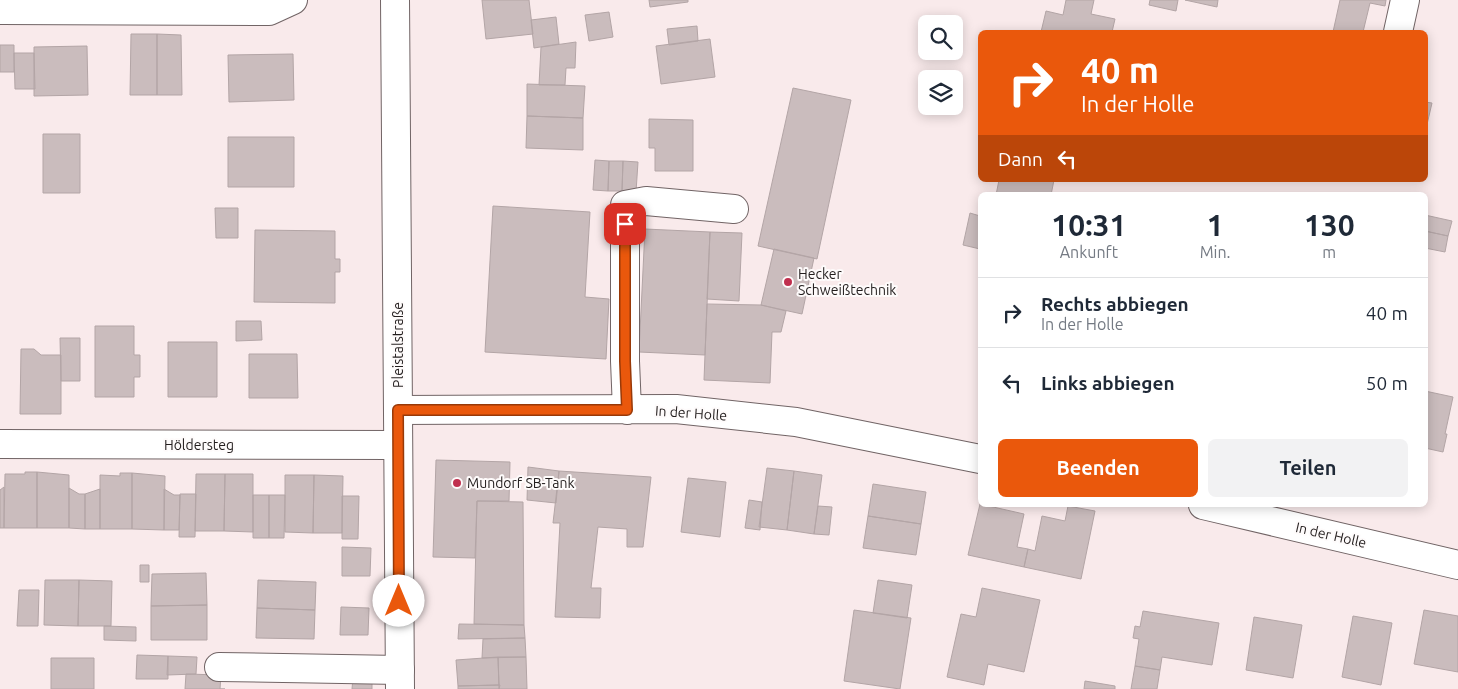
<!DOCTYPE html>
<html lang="de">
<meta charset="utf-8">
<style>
:root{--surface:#fff;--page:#f2f2f3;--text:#1f2937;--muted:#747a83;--line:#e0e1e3;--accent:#ea580c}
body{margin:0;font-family:Ubuntu,sans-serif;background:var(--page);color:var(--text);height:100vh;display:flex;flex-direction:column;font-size:19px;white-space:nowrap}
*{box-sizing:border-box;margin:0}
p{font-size:16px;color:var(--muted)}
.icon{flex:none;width:28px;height:28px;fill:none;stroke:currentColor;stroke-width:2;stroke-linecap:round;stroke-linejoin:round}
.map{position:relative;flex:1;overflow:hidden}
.side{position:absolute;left:978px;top:192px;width:450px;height:315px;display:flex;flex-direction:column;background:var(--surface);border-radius:8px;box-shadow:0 2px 12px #0003}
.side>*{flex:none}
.banner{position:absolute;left:978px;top:30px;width:450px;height:152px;border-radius:8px;box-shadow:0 2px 12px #0003;background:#ea580c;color:#fff;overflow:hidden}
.buttons{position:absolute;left:918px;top:15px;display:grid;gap:10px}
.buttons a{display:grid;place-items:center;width:45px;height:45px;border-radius:8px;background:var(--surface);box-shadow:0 2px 12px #0003;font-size:25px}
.pin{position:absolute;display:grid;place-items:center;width:42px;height:42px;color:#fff;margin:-21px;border-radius:10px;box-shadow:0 2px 8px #0006}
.me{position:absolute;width:55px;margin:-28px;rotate:0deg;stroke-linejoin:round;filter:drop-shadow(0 0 4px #0008)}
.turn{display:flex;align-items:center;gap:18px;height:105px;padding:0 20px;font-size:22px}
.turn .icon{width:65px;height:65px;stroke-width:2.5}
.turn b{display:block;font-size:35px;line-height:42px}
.then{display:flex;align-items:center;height:48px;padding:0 20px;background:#0003;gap:10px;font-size:19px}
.eta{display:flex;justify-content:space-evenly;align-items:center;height:85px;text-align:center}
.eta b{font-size:30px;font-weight:700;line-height:35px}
.action{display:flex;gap:10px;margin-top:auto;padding:10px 20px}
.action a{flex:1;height:58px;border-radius:8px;background:var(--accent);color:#fff;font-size:20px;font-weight:700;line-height:58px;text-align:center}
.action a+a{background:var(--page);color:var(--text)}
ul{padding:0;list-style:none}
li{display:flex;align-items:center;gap:15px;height:70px;padding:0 20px;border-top:1px solid var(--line)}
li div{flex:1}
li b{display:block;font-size:19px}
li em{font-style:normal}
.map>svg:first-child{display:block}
.building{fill:#cabcbd;stroke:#b3a5a6}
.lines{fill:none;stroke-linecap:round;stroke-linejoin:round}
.minor-casing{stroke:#716465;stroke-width:30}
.major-casing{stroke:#716465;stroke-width:30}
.minor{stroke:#fff;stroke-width:28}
.major{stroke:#fff;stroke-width:28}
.route-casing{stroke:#983908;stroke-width:12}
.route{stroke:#ea580c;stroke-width:9}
.poi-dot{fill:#c02f4e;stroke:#fefbfb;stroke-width:2}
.labels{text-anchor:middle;stroke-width:4;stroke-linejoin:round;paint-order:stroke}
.poi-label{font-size:14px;fill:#231e1e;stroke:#fefbfb;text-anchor:start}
.street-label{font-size:14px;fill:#231e1e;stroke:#fefbfb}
</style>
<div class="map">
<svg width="1458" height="689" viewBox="0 0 1458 689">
<rect width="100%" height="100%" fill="#f9eaeb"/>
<path class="building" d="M482,0H529L533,34L486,39Z
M649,0H688V2L650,7Z
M1066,0H1094L1091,14L1115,19L1112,32H1041L1046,11L1063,15Z
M1150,0H1178L1176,11L1149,5Z
M1185,0H1218L1217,7Z
M1340,0H1386L1385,6L1370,3L1363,32H1333Z
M609,12L613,37L589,41L585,15Z
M556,17L559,44L534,48L531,20Z
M697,26L698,41L669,45L667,29Z
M131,34H157V95H130Z
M157,34L181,35L182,95H157Z
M710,39L715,77L661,84L656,46Z
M576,42L575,68H566L565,85H539L541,47Z
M0,45H14V72H0Z
M87,46L88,95L34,96V47Z
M14,53H34L35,89H15Z
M293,54L294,100L229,102L228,55Z
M527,84L585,86L583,118L527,116Z
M793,88L851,100L817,259L758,246Z
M1425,102L1432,103L1425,133Z
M527,116L583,118V150L526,148Z
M649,119L693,120V171H655V148H649Z
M43,134H80V193H43Z
M228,137H294V187H228Z
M595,160L609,161L608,191L593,190Z
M609,161H623L622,191H608Z
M623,161L638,162L636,192L622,191Z
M999,180H1054L1051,195H996Z
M493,206L590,212L585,297L609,299L606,359L485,352Z
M215,208H238V238H216Z
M970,213L980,216V249L963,245Z
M1425,215L1452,221L1448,236L1425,231Z
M645,229L710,232L705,355L639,352Z
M255,230L335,231V259H340V272H335V303L254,302Z
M1425,231L1448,236L1445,252L1425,248Z
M710,232L742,233L739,301L707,299Z
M774,249L814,258L802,314L761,305Z
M707,304L761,305L786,311L781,332H772L770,383L704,380Z
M236,321H261L262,340L236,341Z
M95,326H134V355H140V377H134V397H95Z
M60,338H80V381H61Z
M168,342H217V397H168Z
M21,349H34L41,355H61V414H20Z
M249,354H297L298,398H249Z
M1425,391L1453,397L1445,434H1447L1443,452L1425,448Z
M436,460L510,462L509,501H477L475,558L433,557Z
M528,467L559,471L556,503L527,500Z
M767,468L794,471L787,530L759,527Z
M559,471L651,477L643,547H627V529L598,527L591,588H601L600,618L555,617L560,523H553Z
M794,471L822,475L814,534L787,530Z
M25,472H37V528H4L5,474H25Z
M37,472L69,475V528H37Z
M120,473H132V529H100V475L120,476Z
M132,473L165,476L164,530L132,529Z
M196,474H225L224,531H195Z
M225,474H253V532L224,531Z
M285,475H314L313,533L285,532Z
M314,475L343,476L342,533H313Z
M688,478L726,482L720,537L681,532Z
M873,484L926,492L921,524L868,516Z
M4,487V528H0V490Z
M69,488L79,494H85V529L69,528Z
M100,489V529H85V494Z
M164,489L174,495H180L179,530H164Z
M180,494H196L195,537H179Z
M253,495H269V538H253Z
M269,495H285L284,538H269Z
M342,496H359L358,539H342Z
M749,500L762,502L760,530L745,528Z
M477,501L523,502L524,625L474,624Z
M980,504L1024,514L1017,547L1028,549L1024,567L968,555Z
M818,506L832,507L829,535L814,534Z
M1068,506L1095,511L1081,579L1024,567L1028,549L1035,551L1042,516L1065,521Z
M868,516L921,524L916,555L863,548Z
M342,547L371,548L370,576H342Z
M140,565H149V582H140Z
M206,573L207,605L151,606L152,574Z
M45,580H79L78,626L44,625Z
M79,580L112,581L111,626H78Z
M258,580L316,582L315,610L257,608Z
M878,580L912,585L907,618L873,613Z
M982,588L1040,600L1024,672L988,664L984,685L947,677L961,614L976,617Z
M19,590H39L38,626H17Z
M207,605V640H151V606Z
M341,607L369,608L368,635H340Z
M257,608L315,610L314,639L256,638Z
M854,610L911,618L900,689L844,681Z
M1424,610L1458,616V672L1414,664Z
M1143,611L1219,623L1212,665L1162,657L1160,670L1135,666L1139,639L1133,638L1135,626L1140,627Z
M1353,616L1392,623L1381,685L1342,677Z
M1254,617L1302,625L1293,678L1246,670Z
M459,624L524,625L525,638L458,639Z
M104,626L136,627V641L104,640Z
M525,638L526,657L482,658L483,639Z
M137,655L168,656V679H136Z
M168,656L197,657L196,674L167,675Z
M498,657L499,685L458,686L456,660Z
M498,657H526L527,689H499Z
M51,658H94V689H51Z
M1135,666L1160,670L1157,689H1131Z
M186,674L221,675L220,689H225H185Z
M372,677V689H352L353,678Z
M1085,681L1115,686V689H1084Z
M500,685L499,689H458V686Z"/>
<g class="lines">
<defs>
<path id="minor" d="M0,10L269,11L293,0
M1398,32L1405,0
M398,410L676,409L796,422L980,459
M627,410L625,361V205L646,201L734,209
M0,444L398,445
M1203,505L1458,565
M219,667L400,670"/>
<path id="major" d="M395,0L400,689"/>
</defs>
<use href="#minor" class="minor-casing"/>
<use href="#major" class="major-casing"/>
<use href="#minor" class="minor"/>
<use href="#major" class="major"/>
</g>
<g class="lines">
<defs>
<path id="route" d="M399,601L398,410H627L625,361V224"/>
</defs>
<use href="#route" class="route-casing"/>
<use href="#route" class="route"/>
</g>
<g class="poi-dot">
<circle cx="788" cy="282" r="5"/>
<circle cx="457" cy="483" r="5"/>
</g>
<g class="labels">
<g class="poi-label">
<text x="798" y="279">Hecker<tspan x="798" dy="16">Schweißtechnik</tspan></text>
<text x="467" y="488">Mundorf SB-Tank</text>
</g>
<g class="street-label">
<text transform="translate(398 345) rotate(-90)" y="5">Pleistalstraße</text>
<text transform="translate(691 413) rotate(4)" y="5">In der Holle</text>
<text x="199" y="450">Höldersteg</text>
<text transform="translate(1331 535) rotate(13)" y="5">In der Holle</text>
</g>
</g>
</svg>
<div class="buttons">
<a><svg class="icon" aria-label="search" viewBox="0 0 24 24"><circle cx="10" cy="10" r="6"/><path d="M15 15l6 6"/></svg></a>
<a><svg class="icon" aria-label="layers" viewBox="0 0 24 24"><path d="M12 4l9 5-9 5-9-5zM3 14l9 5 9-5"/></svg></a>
</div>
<div class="pin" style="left:625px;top:224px;background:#d93025"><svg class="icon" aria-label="arrive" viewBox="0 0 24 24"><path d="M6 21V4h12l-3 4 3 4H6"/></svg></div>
<svg class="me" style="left:399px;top:601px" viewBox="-20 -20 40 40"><circle r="19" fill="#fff"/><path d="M0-13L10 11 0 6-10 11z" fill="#ea580c"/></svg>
<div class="banner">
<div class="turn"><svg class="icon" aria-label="right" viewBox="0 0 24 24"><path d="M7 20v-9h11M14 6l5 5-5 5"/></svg><div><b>40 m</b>In der Holle</div></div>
<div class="then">Dann<svg class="icon" aria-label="left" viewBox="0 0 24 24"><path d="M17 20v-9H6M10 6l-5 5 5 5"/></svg></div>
</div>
<section class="side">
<div class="eta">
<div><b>10:31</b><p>Ankunft</p></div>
<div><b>1</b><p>Min.</p></div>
<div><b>130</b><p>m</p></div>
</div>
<ul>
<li><svg class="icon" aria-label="right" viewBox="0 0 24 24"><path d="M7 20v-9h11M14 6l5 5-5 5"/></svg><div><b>Rechts abbiegen</b><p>In der Holle</p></div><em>40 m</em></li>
<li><svg class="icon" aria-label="left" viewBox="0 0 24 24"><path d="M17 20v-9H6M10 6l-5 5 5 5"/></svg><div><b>Links abbiegen</b></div><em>50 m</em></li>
</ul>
<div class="action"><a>Beenden</a><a>Teilen</a></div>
</section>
</div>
